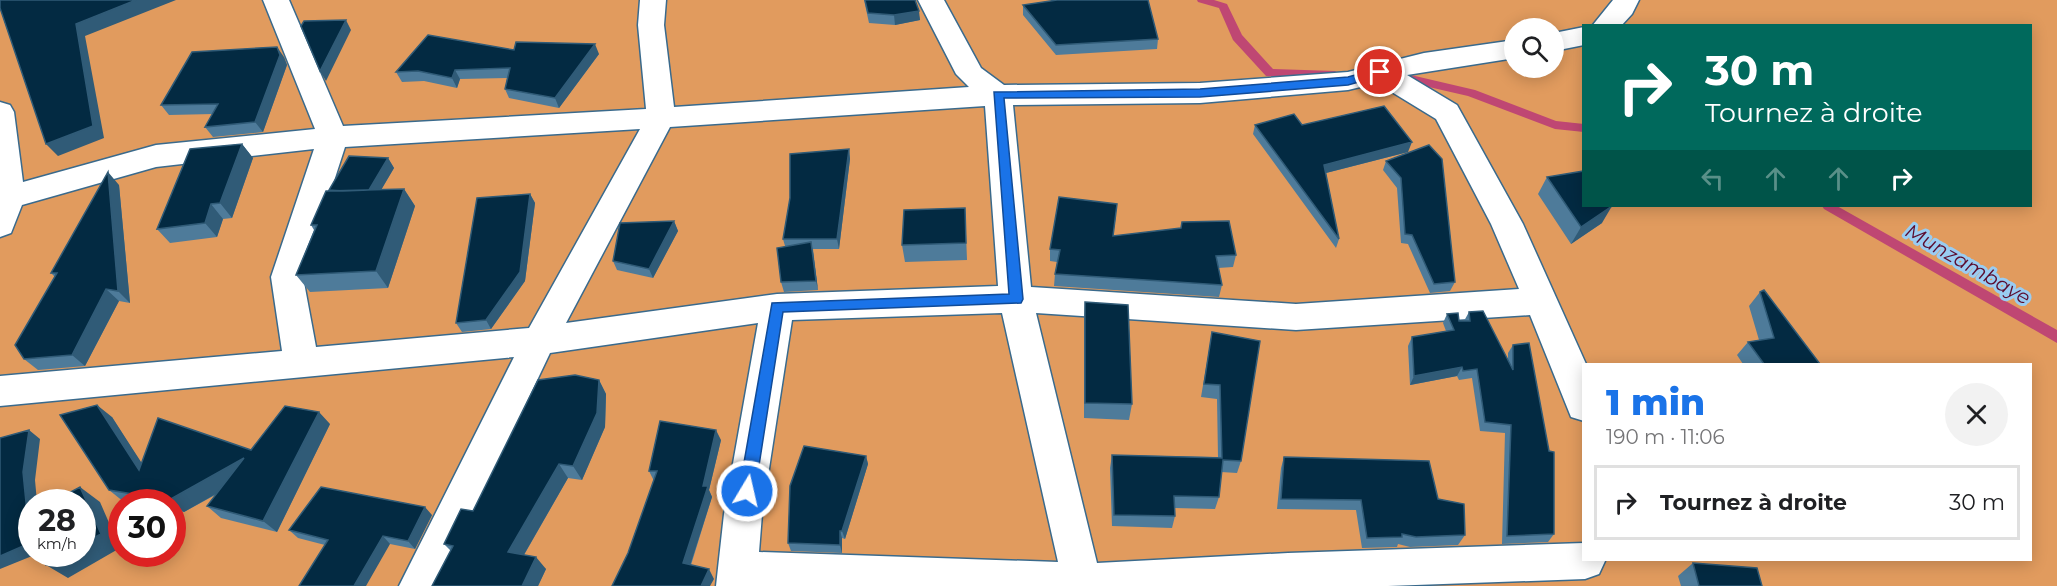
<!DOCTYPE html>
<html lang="fr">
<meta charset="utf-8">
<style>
:root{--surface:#fff;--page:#f2f2f2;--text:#202124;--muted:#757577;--line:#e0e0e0;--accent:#1a73e8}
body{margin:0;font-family:Montserrat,sans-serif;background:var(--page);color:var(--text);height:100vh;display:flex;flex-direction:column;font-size:22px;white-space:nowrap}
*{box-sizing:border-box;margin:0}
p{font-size:20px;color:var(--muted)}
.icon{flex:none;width:33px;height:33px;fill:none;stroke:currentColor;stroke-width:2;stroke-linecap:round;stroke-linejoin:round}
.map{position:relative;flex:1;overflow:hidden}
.sheet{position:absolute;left:1582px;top:363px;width:450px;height:198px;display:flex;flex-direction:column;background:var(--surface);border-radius:0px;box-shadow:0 3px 15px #0003}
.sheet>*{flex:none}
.hud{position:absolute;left:1582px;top:24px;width:450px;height:183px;border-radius:0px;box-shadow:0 3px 15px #0003;background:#00695c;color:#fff;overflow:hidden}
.buttons{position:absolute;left:1504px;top:18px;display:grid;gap:12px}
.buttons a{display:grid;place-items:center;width:60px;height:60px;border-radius:50%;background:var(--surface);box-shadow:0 3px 15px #0003;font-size:30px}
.speed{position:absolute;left:18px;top:489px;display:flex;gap:12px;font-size:30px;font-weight:700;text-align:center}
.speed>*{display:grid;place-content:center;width:78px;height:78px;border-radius:50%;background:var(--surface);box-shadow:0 3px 15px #0003;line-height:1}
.speed small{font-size:15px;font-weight:400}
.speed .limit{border:9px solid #d22;background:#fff;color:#111}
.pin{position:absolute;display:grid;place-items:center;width:51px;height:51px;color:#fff;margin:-26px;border:3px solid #fff;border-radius:50%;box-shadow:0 2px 6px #0007}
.me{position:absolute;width:66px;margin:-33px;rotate:9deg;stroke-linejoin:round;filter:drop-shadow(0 0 4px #0008)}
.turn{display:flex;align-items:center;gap:21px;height:126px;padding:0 24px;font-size:27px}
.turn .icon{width:78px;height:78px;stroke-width:2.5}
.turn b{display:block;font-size:42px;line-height:51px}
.lanes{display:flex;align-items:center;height:57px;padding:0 24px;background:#0003;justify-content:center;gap:30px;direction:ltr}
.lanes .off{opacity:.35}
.round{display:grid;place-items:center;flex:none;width:63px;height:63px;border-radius:32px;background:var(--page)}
.head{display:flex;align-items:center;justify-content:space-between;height:102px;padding:0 24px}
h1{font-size:36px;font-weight:800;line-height:45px;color:var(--accent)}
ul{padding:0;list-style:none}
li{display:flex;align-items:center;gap:18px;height:75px;margin:0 12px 9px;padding:0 12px;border:3px solid var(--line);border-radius:0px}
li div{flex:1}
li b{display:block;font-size:22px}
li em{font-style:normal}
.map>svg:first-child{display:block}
.green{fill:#e19b5e;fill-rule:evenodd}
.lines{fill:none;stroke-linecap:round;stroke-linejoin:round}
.stream{fill:#bf4773;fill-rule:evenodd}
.street-casing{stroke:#3a6a8c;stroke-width:3}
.street{fill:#fff;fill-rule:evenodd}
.wall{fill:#4e7b9a}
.shaded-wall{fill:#305b77}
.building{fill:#032a42;stroke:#305b77;stroke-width:1.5}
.route{fill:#1a73e8;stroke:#114b97;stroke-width:1.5}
.labels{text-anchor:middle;stroke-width:6;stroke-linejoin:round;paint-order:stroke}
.water-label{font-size:20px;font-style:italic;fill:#5b0c2e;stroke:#99ccf2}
</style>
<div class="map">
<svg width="2057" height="586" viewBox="0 0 2057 586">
<rect width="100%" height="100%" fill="#99ccf2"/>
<path class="green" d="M0,0H2057V586H0ZM1584,26H2031V206H1584ZM1515,28H1554V68H1515ZM1584,364H2031V560H1584ZM32,502H82V554H32ZM122,502H172V554H122Z"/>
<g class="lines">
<path class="stream" d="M1197,0H1214L1227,4L1242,35L1273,69L1335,71L1341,75L1335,79L1266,76L1233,40L1219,8L1198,2Z
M1398,72L1475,90L1556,121L1584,124V132L1555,129L1468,96L1394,79V73Z
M1822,206H1837L2057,330V343L1824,209Z"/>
<defs>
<path id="street" d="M263,0H289L343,126L646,109L638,25L640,0H666L664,25L674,107L969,87L956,74L918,0H944L981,68L1004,85L1200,83L1348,72L1424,53L1515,40V58L1407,75L1457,105L1523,224L1586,364L1584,421L1571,417L1530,315L1296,330L1036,313L1097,563L1288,553L1584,543V560L1605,561L1599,574L1585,579L1388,586H716L724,514L758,323L550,353L439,586H399L514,357L0,406V376L282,351L271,277L314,149L156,167L22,205L11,233L0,237V102L10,105L14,112L23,182L156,145L315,129ZM1377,83L1436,119L1491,224L1519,289L1296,304L1031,287L1013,105L1200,103L1348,90ZM985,106L998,286L777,294L566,323L670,127ZM640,129L529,328L316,347L303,277L345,147ZM1002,313L1058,562L759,552L762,514L792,320Z
M1613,0H1639L1632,14L1621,26H1592Z
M1584,27V45L1554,51V33Z"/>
</defs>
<use href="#street" class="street-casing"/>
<use href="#street" class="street"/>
</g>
<path class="wall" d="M864,0H915L920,20L895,25L869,23Z
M1023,5L1158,39L1157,49L1056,55L1023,15Z
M514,50L599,54L559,108L509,98L505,89L507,78L460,79L457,88L424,81L402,82L396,72Z
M284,57L287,65L263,132L213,137L205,127L213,114L169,115L161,105Z
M1255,125H1302L1408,152L1326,173L1339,239L1336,248L1253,134Z
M242,144L253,158L232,218L223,219L217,237L170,243L157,229Z
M1429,145L1455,282L1450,291L1430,293L1408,244L1401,243L1397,188L1383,170L1386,161Z
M849,149L850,159L839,249H813L818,290L784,292L781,282L785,246L783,239Z
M388,158L394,168L381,190L404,189L415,206L388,288L310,292L296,275L314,230L311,225L330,191L329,190Z
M1547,177L1602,223L1571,244L1538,194Z
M119,185L130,303L119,301L85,366L38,370L24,359L55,277L51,273Z
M530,194L535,203L525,281L491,329L462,332L456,323Z
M965,208L967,260L905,262L902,245Z
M1116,216L1113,236L1236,255L1233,267L1218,268L1222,285L1219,297L1054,286L1055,274L1057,262L1050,261V249Z
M674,221L678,231L653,278L617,270L613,261Z
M1760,292L1820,364H1743L1737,355L1748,342L1759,340L1749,306Z
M1085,302L1132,404L1129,420L1084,418V318Z
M1469,312L1508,361V353L1513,345L1554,534L1548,542L1502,544L1505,433L1480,431L1472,378L1459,380L1457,376L1410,385L1408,346L1412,337L1446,331L1443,323L1447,314L1459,321H1464Z
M1212,332L1241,461L1237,473L1221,472L1219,497L1215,509L1174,508L1175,516L1172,528L1112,526L1110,468L1112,455L1218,457L1217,399L1201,397Z
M599,380L606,394L605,427L582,480L568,478L524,555L546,569L538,586H432L451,551L444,544L473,511Z
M112,417L141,463L251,450L330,424L277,532L221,518L207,506L217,494L184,512L172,510V502H124L109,490Z
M721,440L709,490L712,497L691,565L714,579L628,553L654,481L649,471Z
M866,456L868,464L845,539L842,538V553L791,551L788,543Z
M1284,457L1438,499L1465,535L1458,545L1410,547L1398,544L1397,547L1362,548L1356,510L1277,509L1281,468Z
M432,515L415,549L390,544L325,545L298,538L289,530Z
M1693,563L1762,586H1681L1678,576Z"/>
<path class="shaded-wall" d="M136,0H176L85,36L104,138L58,156L46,144L76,24Z
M919,11L920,20L895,25L894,15Z
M346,20L351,30L326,81L320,71Z
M595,44L599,54L559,108L555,98Z
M277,47L284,57L287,65L263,132L255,122Z
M455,70L460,79L457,88L452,78Z
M1412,142L1408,152L1322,174L1324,165Z
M242,144L253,158L232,218L220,203Z
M849,149L850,159L839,249L837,239Z
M388,158L394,168L374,202L368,192Z
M108,172L119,185L130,303L118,291Z
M404,189L415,206L388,288L376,271Z
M530,194L535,203L525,281L491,329L486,320Z
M211,204L223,219L217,237L205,223Z
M1612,206L1602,223L1571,244L1581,227Z
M674,221L678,231L653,278L649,269Z
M811,242L813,252L818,290L816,281Z
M106,289L119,301L85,366L72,355Z
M1462,367L1457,376L1410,385L1414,376Z
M599,380L606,394L605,427L582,480L573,466Z
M97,405L112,417L154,482L139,470Z
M319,412L330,424L277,532L263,521Z
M29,430L40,439L35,480L37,502H32V554H37L0,569V556L23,472Z
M716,430L721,440L709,490L712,497L688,572L683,563L703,486Z
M866,456L868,464L845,539L842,531Z
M244,458L258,470L184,512L169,500Z
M559,464L568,478L518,565L508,552Z
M80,487L100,502L120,548L68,578L46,565L66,554H82Z
M425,507L432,515L415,549L408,541Z
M840,531L842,538V553L840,545Z
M383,536L390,544L366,586H354Z
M536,557L546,569L538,586H522Z
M709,569L714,579L710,586H701Z"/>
<path class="building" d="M0,0H136L76,24L93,126L46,144L0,8Z
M865,0H915L919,11L894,15L868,13Z
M1057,0H1148L1158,39L1056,45L1023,5Z
M346,20L320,71L301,26L304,21Z
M428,35L514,50L516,42L595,44L555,98L505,89L510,68L455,70L452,78L418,71L396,72Z
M277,47L280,55L255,122L205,127L218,104L161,105L192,52Z
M1384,106L1412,142L1324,165L1339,239L1255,125L1294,114L1302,125Z
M242,144L220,203L211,204L205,223L157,229L190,149Z
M1429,145L1442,159L1455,282L1434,284L1412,235L1405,234L1401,178L1386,161Z
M849,149L837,239H783L790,198V154Z
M349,156L388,158L369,190L343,191L329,190Z
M1584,171V206H1612L1581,227L1547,177Z
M108,172L118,291L106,289L72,355L24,359L15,345L57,273H51Z
M404,189L376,271L296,275L317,225H311L326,191Z
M530,194L520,272L486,320L456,323L477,198Z
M1059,197L1117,204L1113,236L1181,228L1182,222L1229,221L1236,255L1216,256L1222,285L1055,274L1060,250L1050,249Z
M965,208L966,243L902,245L904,210Z
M674,221L649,269L613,261L620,223Z
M811,242L816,281L781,282L777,248Z
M1764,290L1820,364H1764L1748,342L1774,338L1760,292Z
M1085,302L1128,305L1132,404L1085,403Z
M1483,311L1513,370V345L1529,343L1549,451L1554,452V534L1507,536L1511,425L1485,422L1477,369L1463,371L1462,367L1414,376L1412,337L1454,330L1447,314L1458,313L1459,321H1470L1469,312Z
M1212,332L1260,341L1241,461L1223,460L1219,497L1174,496L1175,516L1114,515L1112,455L1222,458L1220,385L1204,384Z
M575,375L599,380L597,413L573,466L559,464L508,552L536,557L522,586H432L453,546L444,544L461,509L473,511L538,380Z
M97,405L139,470L158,418L251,450L285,406L319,412L263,521L207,506L244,458L169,500L109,490L60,415Z
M660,421L716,430L703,486H708L683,563L709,569L701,586H612L628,553L657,471H649Z
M29,430L23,472L30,543L0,556V438Z
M804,446L866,456L842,531H840V545L788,543L790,486Z
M1284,457L1429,461L1438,499L1464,504L1465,535L1416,537L1402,534V537L1367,538L1361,500L1281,499Z
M80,487L101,534L82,544V502H52Z
M321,487L425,507L408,541L383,536L354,586H299L328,540L289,530Z
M32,514V523L29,515Z
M43,554H66L46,565Z
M1693,563L1757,568L1762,586H1699Z"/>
<path class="route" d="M1380,68L1385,72L1384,75L1348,85L1200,97L1004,98L1023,299L1021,303L783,312L755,491L752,496H741L739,491L772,303L1009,294L994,92L1200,89L1348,77Z"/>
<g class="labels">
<g class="water-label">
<text transform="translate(1968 264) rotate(30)" y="7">Munzambaye</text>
</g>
</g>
</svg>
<div class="buttons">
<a><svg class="icon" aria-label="search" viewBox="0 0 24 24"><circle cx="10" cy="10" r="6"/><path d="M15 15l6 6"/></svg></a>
</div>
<div class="speed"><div>28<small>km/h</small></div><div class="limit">30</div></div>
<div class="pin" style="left:1380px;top:72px;background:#d93025"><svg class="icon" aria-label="arrive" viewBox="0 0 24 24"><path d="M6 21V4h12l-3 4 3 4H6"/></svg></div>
<svg class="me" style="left:747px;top:491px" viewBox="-20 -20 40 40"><circle r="17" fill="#1a73e8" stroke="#fff" stroke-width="3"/><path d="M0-11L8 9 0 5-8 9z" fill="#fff"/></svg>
<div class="hud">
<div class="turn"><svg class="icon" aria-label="right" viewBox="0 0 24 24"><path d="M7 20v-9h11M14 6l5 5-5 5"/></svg><div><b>30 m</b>Tournez à droite</div></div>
<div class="lanes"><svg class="icon off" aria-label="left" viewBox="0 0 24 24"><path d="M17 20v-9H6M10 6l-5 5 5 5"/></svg><svg class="icon off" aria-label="ahead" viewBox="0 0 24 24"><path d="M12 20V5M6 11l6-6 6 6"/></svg><svg class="icon off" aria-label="ahead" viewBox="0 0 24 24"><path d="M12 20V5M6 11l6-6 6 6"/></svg><svg class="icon" aria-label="right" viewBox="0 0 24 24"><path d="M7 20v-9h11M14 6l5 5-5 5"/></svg></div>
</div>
<section class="sheet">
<div class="head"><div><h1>1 min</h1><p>190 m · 11:06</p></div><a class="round"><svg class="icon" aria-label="close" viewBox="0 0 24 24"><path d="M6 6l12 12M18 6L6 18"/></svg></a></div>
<ul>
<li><svg class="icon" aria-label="right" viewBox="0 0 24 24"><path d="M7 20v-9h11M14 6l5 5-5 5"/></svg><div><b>Tournez à droite</b></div><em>30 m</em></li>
</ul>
</section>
</div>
